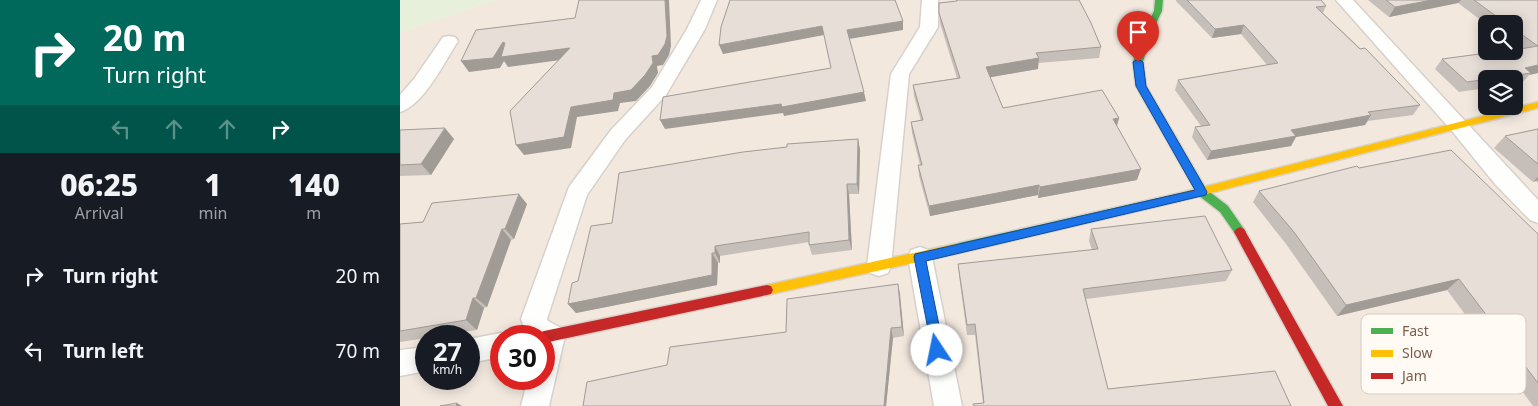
<!DOCTYPE html>
<style>
:root{--surface:#171b24;--page:#242831;--text:#f1f3f6;--muted:#9ea1a6}
body{margin:0;font-family:"Noto Sans",sans-serif;background:var(--page);color:var(--text);height:100vh;display:flex;flex-direction:column;font-size:19px;white-space:nowrap}
*{box-sizing:border-box;margin:0}
p{font-size:16px;color:var(--muted)}
.icon{flex:none;width:28px;height:28px;fill:none;stroke:currentColor;stroke-width:2;stroke-linecap:round;stroke-linejoin:round}
.map{position:relative;flex:1;overflow:hidden}
.panel{display:flex;flex-direction:column;background:var(--surface);width:400px}
.panel>*{flex:none}
.guide{background:#00695c;color:#fff;overflow:hidden}
.buttons{position:absolute;left:1078px;top:15px;display:grid;gap:10px}
.buttons a{display:grid;place-items:center;width:45px;height:45px;border-radius:8px;background:var(--surface);box-shadow:0 2px 12px #0003;font-size:25px}
.speed{position:absolute;left:15px;top:325px;display:flex;gap:10px;font-size:25px;font-weight:700;text-align:center}
.speed>*{display:grid;place-content:center;width:65px;height:65px;border-radius:50%;background:var(--surface);box-shadow:0 2px 12px #0003;line-height:1}
.speed small{font-size:12px;font-weight:400}
.speed .limit{border:8px solid #d22;background:#fff;color:#111}
.pin{position:absolute;display:grid;place-items:center;width:42px;height:42px;color:#fff;margin:-51px -21px;border-radius:50% 50% 50% 0;rotate:-45deg;box-shadow:0 0 5px #0007}
.pin .icon{rotate:45deg}
.me{position:absolute;width:55px;margin:-28px;rotate:349deg;stroke-linejoin:round;filter:drop-shadow(0 0 4px #0008)}
.turn{display:flex;align-items:center;gap:18px;height:105px;padding:0 20px;font-size:22px}
.turn .icon{width:65px;height:65px;stroke-width:2.5}
.turn b{display:block;font-size:35px;line-height:42px}
.lanes{display:flex;align-items:center;height:48px;padding:0 20px;background:#0003;justify-content:center;gap:25px;direction:ltr}
.lanes .off{opacity:.35}
.eta{display:flex;justify-content:space-evenly;align-items:center;height:85px;text-align:center}
.eta b{font-size:30px;font-weight:800;line-height:35px}
ul{padding:0;list-style:none}
li{display:flex;align-items:center;gap:15px;height:75px;padding:0 20px}
li div{flex:1}
li b{display:block;font-size:19px}
li em{font-style:normal}
main{display:flex;flex:1;min-height:0}
.map>svg:first-child{display:block}
.residential{fill:#f2e8de;fill-rule:evenodd}
.green{fill:#e7f0db}
.lines{fill:none;stroke-linecap:round;stroke-linejoin:round}
.street-casing{stroke:#d7d1cb;stroke-width:3}
.fast-casing{stroke:#d9d2cb;stroke-width:3}
.slow-casing{stroke:#d9d2cb;stroke-width:3}
.jam-casing{stroke:#d9d2cb;stroke-width:3}
.street{fill:#fefefd;fill-rule:evenodd}
.fast{fill:#4caf50;fill-rule:evenodd}
.slow{fill:#ffc107;fill-rule:evenodd}
.jam{fill:#c62828;fill-rule:evenodd}
.wall{fill:#c6bfb9}
.shaded-wall{fill:#a19b96}
.building{fill:#e6ded7;stroke:#a19b96}
.route{fill:#1a73e8;stroke:#114b97}
.key{fill:#fffaf3;stroke:#d7cbc1;stroke-width:1}
.key-label{font-size:14px;fill:#7a5c4d}
</style>
<main>
<section class="panel">
<div class="guide">
<div class="turn"><svg class="icon" aria-label="right" viewBox="0 0 24 24"><path d="M7 20v-9h11M14 6l5 5-5 5"/></svg><div><b>20 m</b>Turn right</div></div>
<div class="lanes"><svg class="icon off" aria-label="left" viewBox="0 0 24 24"><path d="M17 20v-9H6M10 6l-5 5 5 5"/></svg><svg class="icon off" aria-label="ahead" viewBox="0 0 24 24"><path d="M12 20V5M6 11l6-6 6 6"/></svg><svg class="icon off" aria-label="ahead" viewBox="0 0 24 24"><path d="M12 20V5M6 11l6-6 6 6"/></svg><svg class="icon" aria-label="right" viewBox="0 0 24 24"><path d="M7 20v-9h11M14 6l5 5-5 5"/></svg></div>
</div>
<div class="eta">
<div><b>06:25</b><p>Arrival</p></div>
<div><b>1</b><p>min</p></div>
<div><b>140</b><p>m</p></div>
</div>
<ul>
<li><svg class="icon" aria-label="right" viewBox="0 0 24 24"><path d="M7 20v-9h11M14 6l5 5-5 5"/></svg><div><b>Turn right</b></div><em>20 m</em></li>
<li><svg class="icon" aria-label="left" viewBox="0 0 24 24"><path d="M17 20v-9H6M10 6l-5 5 5 5"/></svg><div><b>Turn left</b></div><em>70 m</em></li>
</ul>
</section>
<div class="map">
<svg width="1138" height="406" viewBox="0 0 1138 406">
<rect width="100%" height="100%" fill="#f9f5f0"/>
<path class="residential" d="M95,0H1138V406H0V32ZM1086,24H1114V51H1086ZM1086,79H1114V106H1086ZM26,336H69V379H26ZM101,336H144V379H101Z"/>
<path class="green" d="M0,0H95L0,32Z"/>
<g class="lines">
<defs>
<path id="street" d="M301,0H317L305,29L266,95L225,140L187,195L147,319L148,321L161,328L165,336L149,406H121L128,379H144V336H127L121,319L169,187L211,130L252,87L287,29Z
M522,0H538V27L509,74L491,266L488,273L479,276L470,273L467,266L491,74L520,27Z
M936,0H953L1138,200V223L1130,220L1095,184L1052,131Z
M49,36L55,37L58,41C45,61 24,105 0,112V95L14,79L43,37Z
M520,247L529,250L532,257L562,406H534L508,257L511,250Z
M101,333L110,336H101V357L69,363V339Z
M26,347V371L0,376V350Z"/>
<path id="fast" d="M755,0H763L762,11L751,34L743,62L746,86L806,189L828,206L846,232L844,235H836L820,212L798,195L736,86L733,62L743,34L754,11Z
M776,194L782,198L780,201L559,253L555,251L553,248L555,245L559,243Z"/>
<path id="slow" d="M1138,102V108L776,202L770,198L776,194Z
M559,243L563,245L565,248L563,251L559,253L367,295L363,294L361,290L363,286L367,285Z"/>
<path id="jam" d="M840,227L844,229L943,406H928L834,232L836,229Z
M367,285L371,286L373,290L371,294L367,295L144,343V336H138L139,333L144,331Z"/>
</defs>
<use href="#street" class="street-casing"/>
<use href="#fast" class="fast-casing"/>
<use href="#slow" class="slow-casing"/>
<use href="#jam" class="jam-casing"/>
<use href="#street" class="street"/>
<use href="#fast" class="fast"/>
<use href="#slow" class="slow"/>
<use href="#jam" class="jam"/>
</g>
<path class="wall" d="M556,0H679L701,47L699,58L638,63V69L590,77L603,108L719,118L717,127L737,180L638,198V195L530,216L519,176L518,165H520L512,133L511,122L521,121L514,96L513,85L557,78L540,23L539,3L556,1Z
M776,0H921L926,6L923,13L1020,105L1013,115L968,121L965,125L896,137L891,146L807,160L792,137L795,127L801,126L775,90L778,80L867,65L841,34L812,38L776,1Z
M968,0H1138V73L1129,75L1122,83L1114,84V79H1086V88L1059,92L1035,69L1042,59L1120,49L1114,44V24H1086L1058,3L989,17Z
M1138,129V183L1136,181L1133,182L1094,148L1105,136Z
M0,130L54,139L31,175L0,176Z
M458,139L460,150L459,194H449L452,250L412,255L409,245V242L320,256V263H318L317,285L176,313L168,304L178,281L212,223Z
M959,168L1138,234V406H1133L1047,290L937,316L886,244L853,202L859,191Z
M127,204L114,239L111,240L87,307L84,308L77,330L35,336H26V338L0,342V224L23,222Z
M691,229L832,270L826,281L686,299L708,389L583,403L575,335H567L559,275L558,264L692,250L689,241Z
M498,284L504,336L493,338L486,406H183L267,365L386,332Z"/>
<path class="shaded-wall" d="M265,0H269L271,46L269,55L263,65L257,66L258,73L250,86L236,101L220,103L218,111L177,117L171,148L124,155L116,145L171,107L214,93L252,56Z
M1032,0H1061L1058,3L989,17L995,7Z
M503,21V30L449,39L447,30Z
M844,25L841,34L812,38L815,29Z
M422,26L424,35L323,54L319,45Z
M103,42L110,52L170,48L176,58L108,67L104,61L100,68L69,72L61,61Z
M639,58L638,69L586,78V67Z
M1138,65V73L1129,75L1131,73L1125,68Z
M464,92L466,101L384,116L383,113L265,129L260,120Z
M971,115L965,125L896,137L891,146L807,160L811,151L891,130Z
M719,118L716,128L713,119Z
M45,128L54,139L31,175L21,164Z
M458,139L460,150L459,194L457,184Z
M741,169L737,180L638,198L640,187Z
M1138,177V180L1136,181L1133,182Z
M447,184L449,194L452,250L449,240Z
M639,185L638,195L530,216L529,206Z
M119,194L127,204L114,239L105,229Z
M102,229L111,240L87,307L76,298Z
M315,246L320,256V263L315,253Z
M312,253L318,263L317,285L176,313L168,304Z
M1059,279L1047,290L937,316L946,305Z
M498,284L500,294L504,336L502,327Z
M73,298L84,308L77,330L66,320Z
M491,328L493,338L486,406H484Z
M57,403L62,406H56Z"/>
<path class="building" d="M179,0H265L267,36L265,44L258,55L252,56L253,63L245,75L231,90L214,93L213,100L171,107L164,137L116,145L110,111L170,48L101,57L105,43L103,42L93,58L61,61L76,30L175,18Z
M330,0H495L503,21L447,30L464,92L382,107L381,104L260,120L263,97L431,68L422,26L319,45L321,27Z
M557,0H679L691,23L701,47L636,53L639,58L586,67L603,108L702,90L719,118L713,119L741,169L640,187L639,185L529,206L518,165H522L511,122L523,120L513,85L560,78L539,13V3L557,1Z
M787,0H921L926,6L916,7L960,49L965,48L1020,105L968,112L971,115L891,130L896,136L811,151L795,127L810,125L778,80L878,63L844,25L815,29Z
M986,0H1032L995,7Z
M1074,0H1138V46L1114,29V24H1107Z
M1138,46V65L1125,68L1131,73L1067,82L1042,59L1102,51H1114V50Z
M45,128L21,164L0,165V130Z
M1138,129V164L1105,136Z
M458,139L457,184H447L449,240L409,245V232L315,246V253H312V275L168,304L172,283L178,281L191,226L212,223L219,173L343,152L387,147V144Z
M1051,150L1138,234V383L1059,279L946,305L894,232L859,191L957,166L959,168Z
M119,194L105,229H102L76,298H73L66,320L0,331V224L23,222L32,203Z
M805,216L832,270L683,289L708,389L875,371L891,406H574L573,404L584,403L575,324L567,325L558,264L698,249L691,229Z
M498,284L502,327L491,328L484,406H183L187,382L267,365L270,347L386,332L387,299Z
M57,403L56,406H40Z"/>
<path class="route" d="M738,59L743,62L746,86L806,190L807,192L806,195L526,261L544,350L542,355L537,356L533,355L514,257L515,254L795,190L736,86L733,62Z"/>
<rect x="961" y="314" width="165" height="80" rx="8" class="key"/>
<rect x="971" y="328" width="22" height="6" fill="#4caf50"/>
<rect x="971" y="350" width="22" height="7" fill="#ffc107"/>
<rect x="971" y="373" width="22" height="6" fill="#c62828"/>
<g class="key-label">
<text x="1002" y="336">Fast</text>
<text x="1002" y="358">Slow</text>
<text x="1002" y="381">Jam</text>
</g>
</svg>
<div class="buttons">
<a><svg class="icon" aria-label="search" viewBox="0 0 24 24"><circle cx="10" cy="10" r="6"/><path d="M15 15l6 6"/></svg></a>
<a><svg class="icon" aria-label="layers" viewBox="0 0 24 24"><path d="M12 4l9 5-9 5-9-5zM3 14l9 5 9-5"/></svg></a>
</div>
<div class="speed"><div>27<small>km/h</small></div><div class="limit">30</div></div>
<div class="pin" style="left:738px;top:62px;background:#d93025"><svg class="icon" aria-label="arrive" viewBox="0 0 24 24"><path d="M6 21V4h12l-3 4 3 4H6"/></svg></div>
<svg class="me" style="left:537px;top:350px" viewBox="-20 -20 40 40"><circle r="19" fill="#fff"/><path d="M0-13L10 11 0 6-10 11z" fill="#1a73e8"/></svg>
</div>
</main>
